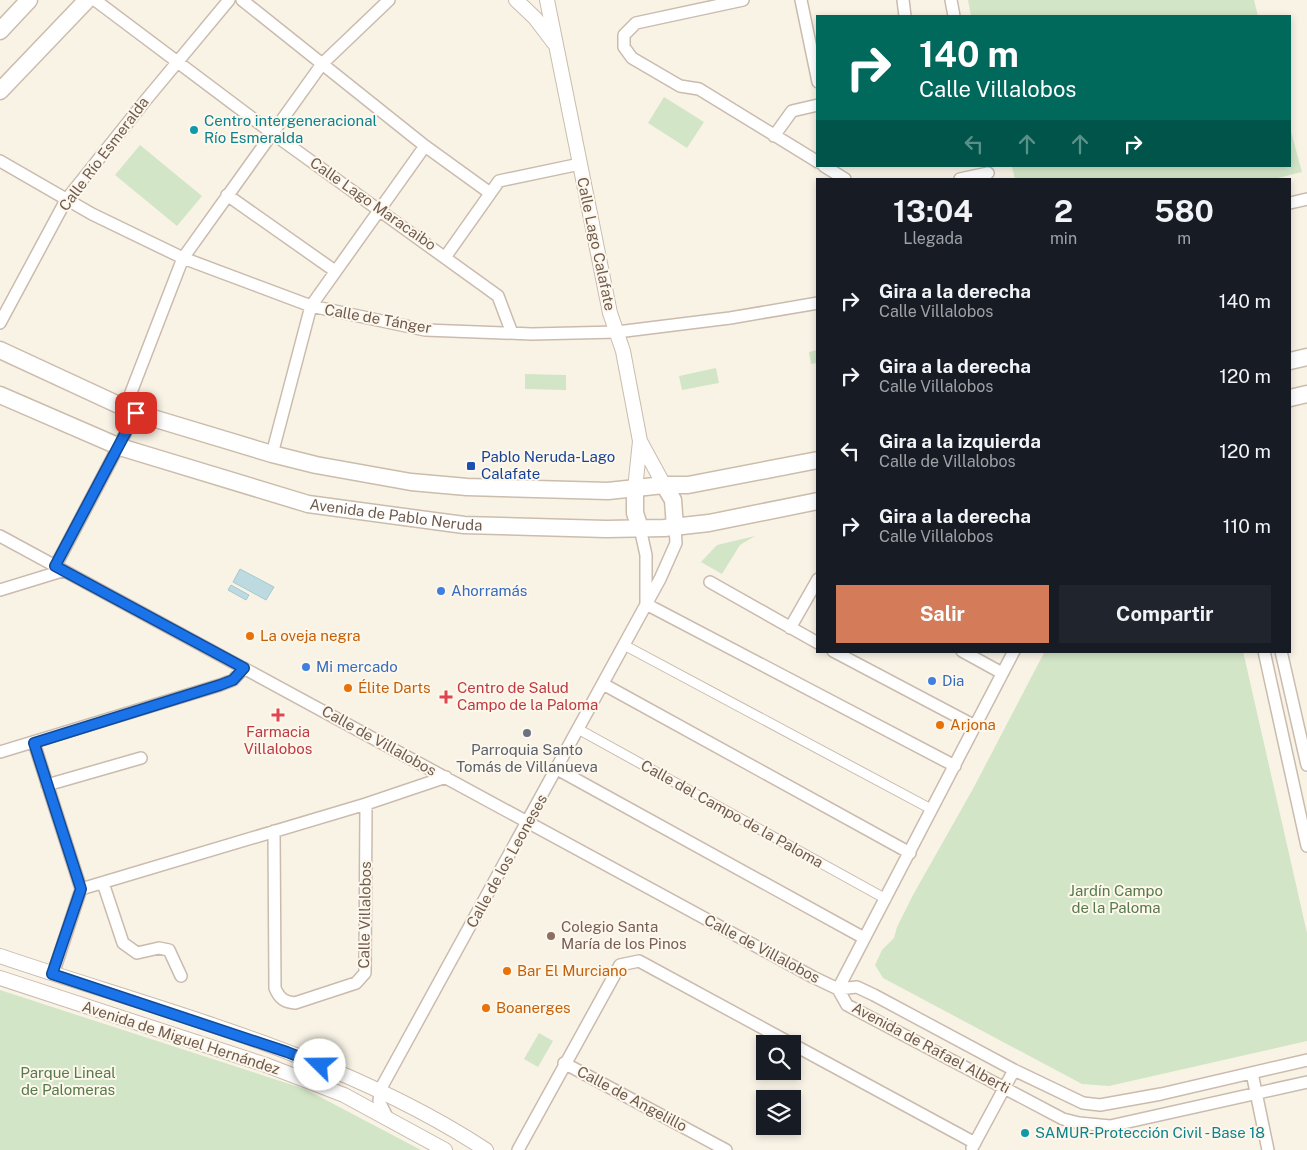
<!DOCTYPE html>
<html lang="es">
<meta charset="utf-8">
<style>
:root{--surface:#171b24;--page:#20242c;--text:#f1f3f6;--muted:#9ea1a6;--accent:#d47b5a}
body{margin:0;font-family:"Public Sans",sans-serif;background:var(--page);color:var(--text);height:100vh;display:flex;flex-direction:column;font-size:19px;white-space:nowrap}
*{box-sizing:border-box;margin:0}
p{font-size:16px;color:var(--muted)}
.icon{flex:none;width:28px;height:28px;fill:none;stroke:currentColor;stroke-width:2;stroke-linecap:round;stroke-linejoin:round}
.map{position:relative;flex:1;overflow:hidden}
.drawer{position:absolute;left:816px;top:178px;width:475px;height:475px;display:flex;flex-direction:column;background:var(--surface);border-radius:0px;box-shadow:0 2px 8px #0003}
.drawer>*{flex:none}
.guide{position:absolute;left:816px;top:15px;width:475px;height:152px;border-radius:0px;box-shadow:0 2px 8px #0003;background:#00695c;color:#fff;overflow:hidden}
.controls{position:absolute;left:756px;top:1035px;display:grid;gap:10px}
.controls a{display:grid;place-items:center;width:45px;height:45px;border-radius:0px;background:var(--surface);box-shadow:0 2px 8px #0003;font-size:25px}
.pin{position:absolute;display:grid;place-items:center;width:42px;height:42px;color:#fff;margin:-21px;border-radius:10px;box-shadow:0 2px 8px #0006}
.me{position:absolute;width:55px;margin:-28px;rotate:292deg;stroke-linejoin:round;filter:drop-shadow(0 0 4px #0008)}
.turn{display:flex;align-items:center;gap:18px;height:105px;padding:0 20px;font-size:22px}
.turn .icon{width:65px;height:65px;stroke-width:2.5}
.turn b{display:block;font-size:35px;line-height:42px}
.lanes{display:flex;align-items:center;height:48px;padding:0 20px;background:#0003;justify-content:center;gap:25px;direction:ltr}
.lanes .off{opacity:.35}
.eta{display:flex;justify-content:space-evenly;align-items:center;height:85px;text-align:center}
.eta b{font-size:30px;font-weight:700;line-height:35px}
.action{display:flex;gap:10px;margin-top:auto;padding:10px 20px}
.action a{flex:1;height:58px;border-radius:0px;background:var(--accent);color:#fff;font-size:20px;font-weight:700;line-height:58px;text-align:center}
.action a+a{background:var(--page);color:var(--text)}
ul{padding:0;list-style:none}
li{display:flex;align-items:center;gap:15px;height:75px;padding:0 20px}
li div{flex:1}
li b{display:block;font-size:19px}
li em{font-style:normal}
.map>svg:first-child{display:block}
.green{fill:#d2e5c6}
.water{fill:#bddae1;stroke:#a5c8d1}
.lines{fill:none;stroke-linecap:round;stroke-linejoin:round}
.pedestrian-casing{stroke:#cabbae;stroke-width:11}
.minor-casing{stroke:#cabbae;stroke-width:14}
.tertiary-casing{stroke:#cabbae;stroke-width:16}
.secondary-casing{stroke:#ccbcac;stroke-width:19}
.pedestrian{stroke:#fff;stroke-width:9}
.minor{stroke:#fff;stroke-width:11}
.tertiary{stroke:#fff;stroke-width:14}
.secondary{stroke:#fff;stroke-width:16}
.route-casing{stroke:#114b97;stroke-width:12}
.route{stroke:#1a73e8;stroke-width:9}
.culture-dot{fill:#0f9aa8;stroke:#fdf7ec;stroke-width:2}
.transit-dot{fill:#1a4fb4;stroke:#fdf7ec;stroke-width:2}
.shop-dot{fill:#3f7fe0;stroke:#fdf7ec;stroke-width:2}
.food-dot{fill:#e8710a;stroke:#fdf7ec;stroke-width:2}
.health-dot{fill:#e0444e;stroke:#fdf7ec;stroke-width:2}
.worship-dot{fill:#6b7280;stroke:#fdf7ec;stroke-width:2}
.education-dot{fill:#8d6e63;stroke:#fdf7ec;stroke-width:2}
.labels{text-anchor:middle;stroke-width:4;stroke-linejoin:round;paint-order:stroke}
.culture-label{font-size:15px;fill:#0d838f;stroke:#fdf7ec;text-anchor:start}
.street-label{font-size:15px;fill:#705c4e;stroke:#fdf7ec}
.transit-label{font-size:15px;fill:#164399;stroke:#fdf7ec;text-anchor:start}
.shop-label{font-size:15px;fill:#366cbe;stroke:#fdf7ec;text-anchor:start}
.food-label{font-size:15px;fill:#c56008;stroke:#fdf7ec;text-anchor:start}
.health-label{font-size:15px;fill:#be3a42;stroke:#fdf7ec;text-anchor:start}
.worship-label{font-size:15px;fill:#5b616d;stroke:#fdf7ec}
.park-label{font-size:15px;fill:#567a4b;stroke:#fdf7ec}
.education-label{font-size:15px;fill:#785e54;stroke:#fdf7ec;text-anchor:start}
</style>
<div class="map">
<svg width="1307" height="1150" viewBox="0 0 1307 1150">
<rect width="100%" height="100%" fill="#f9f3e6"/>
<path class="green" d="M968,0H1254L1258,16H971Z
M664,97L704,122L687,148L648,123Z
M1290,128L1302,172L1274,179H1015L1012,167L1290,166Z
M140,145L202,196L177,226L115,175Z
M817,350V363L811,364L809,352Z
M716,368L719,383L682,390L679,376Z
M525,374L566,375V390L525,389Z
M755,536L740,545L722,574L701,562L717,545Z
M1045,651H1243L1307,933V1041L1109,1086L1082,1084L883,978L875,965L882,950L894,938L897,927L913,895L974,787Z
M0,990L305,1089L421,1150H0Z
M539,1033L553,1041L538,1067L524,1059Z"/>
<path class="water" d="M240,569L274,587L266,600L233,582Z
M231,585L249,595L246,600L228,590Z"/>
<g class="lines">
<defs>
<path id="pedestrian" d="M624,645L931,809
M578,729L886,899"/>
<path id="minor" d="M95,0L272,133L498,296L512,333
M242,0L425,146L490,193
M743,0L636,23L624,35V47L632,58L680,86L699,89L818,162
M801,0L818,82
M903,0L905,16
M951,0L954,16
M774,136L792,111L818,105
M0,161L92,214L183,258L311,306L425,330L532,334L617,332L730,318L818,303
M824,166L845,179
M960,179L988,173
M227,195L335,271
M1290,203L1307,199
M446,256L499,181L580,164
M0,323L66,200L145,101L229,0
M125,408L183,258L322,64L389,0
M272,454L311,306L425,146
M640,528L646,555V603
M0,536L813,977L838,989L857,987L874,995L1014,1070L1083,1103L1100,1105L1161,1094L1307,1060
M55,567L136,413
M710,582L818,643
M0,590L62,571
M646,604L955,766
M790,628L818,579
M833,651L975,726
M962,651L1002,673
M1264,651L1307,846
M1281,651L1307,765
M603,684L910,853
M34,743L81,889L366,804L446,777
M0,752L220,685L233,680L244,668
M557,769L864,938
M47,785L141,758
M274,831L275,988C279,998 284,1002 295,1003L356,983L365,973L366,804
M103,883L123,943L137,953L159,948L169,950L181,976
M53,974L81,889
M838,989L847,1005L1063,1119L1079,1123L1110,1126L1307,1082
M838,989L1014,651
M792,1044L975,1143
M564,1063L726,1150
M1252,1073L1268,1150
M387,1117L379,1101L380,1090L660,579L676,543L675,527
M972,1148L1014,1070
M518,1150L620,965L639,961L792,1044"/>
<path id="tertiary" d="M516,0L535,18L554,43
M547,0L610,313L623,351L640,441L664,485
M635,489L640,441
M0,956C165,1012 339,1054 486,1150
M0,978L266,1065L344,1095L445,1150"/>
<g id="secondary">
<path d="M0,31L29,0"/>
<path d="M0,91L87,0"/>
<path d="M0,350L136,413L272,454L316,465L411,482L467,487L608,491L664,485H688L818,460"/>
<path d="M1290,361L1307,357"/>
<path id="s1" d="M0,395L120,447L308,504L464,525L606,529L664,528L709,523L818,501"/>
<path d="M1290,398L1307,394"/>
<path d="M664,485L673,500L675,527"/>
<path d="M635,489V513L640,528"/>
</g>
</defs>
<use href="#pedestrian" class="pedestrian-casing"/>
<use href="#minor" class="minor-casing"/>
<use href="#tertiary" class="tertiary-casing"/>
<use href="#secondary" class="secondary-casing"/>
<use href="#pedestrian" class="pedestrian"/>
<use href="#minor" class="minor"/>
<use href="#tertiary" class="tertiary"/>
<use href="#secondary" class="secondary"/>
</g>
<g class="lines">
<defs>
<path id="route" d="M136,413L55,566L244,668L233,680L220,685L34,743L81,889L52,974L287,1052L320,1065"/>
</defs>
<use href="#route" class="route-casing"/>
<use href="#route" class="route"/>
</g>
<g class="culture-dot">
<circle cx="194" cy="130" r="5"/>
<circle cx="1025" cy="1133" r="5"/>
</g>
<rect class="transit-dot" x="466" y="461" width="10" height="10" rx="2.5"/>
<g class="shop-dot">
<circle cx="441" cy="591" r="5"/>
<circle cx="306" cy="667" r="5"/>
<circle cx="932" cy="681" r="5"/>
</g>
<g class="food-dot">
<circle cx="250" cy="636" r="5"/>
<circle cx="348" cy="688" r="5"/>
<circle cx="940" cy="725" r="5"/>
<circle cx="507" cy="971" r="5"/>
<circle cx="486" cy="1008" r="5"/>
</g>
<g class="health-dot">
<path d="M443.5 689.5h5v5h5v5h-5v5h-5v-5h-5v-5h5z"/>
<path d="M275.5 707.5h5v5h5v5h-5v5h-5v-5h-5v-5h5z"/>
</g>
<circle class="worship-dot" cx="527" cy="733" r="5"/>
<circle class="education-dot" cx="551" cy="936" r="5"/>
<g class="labels">
<g class="culture-label">
<text x="204" y="126">Centro intergeneracional<tspan x="204" dy="17">Río Esmeralda</tspan></text>
<text x="1035" y="1138">SAMUR-Protección Civil - Base 18</text>
</g>
<g class="street-label">
<text transform="translate(104 154) rotate(-53)" y="5">Calle Río Esmeralda</text>
<text transform="translate(373 204) rotate(35)" y="5">Calle Lago Maracaibo</text>
<text transform="translate(596 244) rotate(78)" y="5">Calle Lago Calafate</text>
<text transform="translate(378 319) rotate(10)" y="5">Calle de Tánger</text>
<text dy="5" stroke="none"><textPath href="#s1" startOffset="416">Avenida de Pablo Neruda</textPath></text>
<text transform="translate(379 741) rotate(29)" y="5">Calle de Villalobos</text>
<text transform="translate(732 814) rotate(29)" y="5">Calle del Campo de la Paloma</text>
<text transform="translate(507 861) rotate(-61)" y="5">Calle de los Leoneses</text>
<text transform="translate(365 915) rotate(-89)" y="5">Calle Villalobos</text>
<text transform="translate(762 949) rotate(28)" y="5">Calle de Villalobos</text>
<text transform="translate(181 1038) rotate(18)" y="5">Avenida de Miguel Hernández</text>
<text transform="translate(931 1048) rotate(28)" y="5">Avenida de Rafael Alberti</text>
<text transform="translate(632 1099) rotate(28)" y="5">Calle de Angelillo</text>
</g>
<g class="transit-label">
<text x="481" y="462">Pablo Neruda-Lago<tspan x="481" dy="17">Calafate</tspan></text>
</g>
<g class="shop-label">
<text x="451" y="596">Ahorramás</text>
<text x="316" y="672">Mi mercado</text>
<text x="942" y="686">Dia</text>
</g>
<g class="food-label">
<text x="260" y="641">La oveja negra</text>
<text x="358" y="693">Élite Darts</text>
<text x="950" y="730">Arjona</text>
<text x="517" y="976">Bar El Murciano</text>
<text x="496" y="1013">Boanerges</text>
</g>
<g class="health-label">
<text x="457" y="693">Centro de Salud<tspan x="457" dy="17">Campo de la Paloma</tspan></text>
<text x="278" y="737" text-anchor="middle">Farmacia<tspan x="278" dy="17">Villalobos</tspan></text>
</g>
<g class="worship-label">
<text x="527" y="755">Parroquia Santo<tspan x="527" dy="17">Tomás de Villanueva</tspan></text>
</g>
<g class="park-label">
<text x="1116" y="896">Jardín Campo<tspan x="1116" dy="17">de la Paloma</tspan></text>
<text x="68" y="1078">Parque Lineal<tspan x="68" dy="17">de Palomeras</tspan></text>
</g>
<g class="education-label">
<text x="561" y="932">Colegio Santa<tspan x="561" dy="17">María de los Pinos</tspan></text>
</g>
</g>
</svg>
<div class="controls">
<a><svg class="icon" aria-label="search" viewBox="0 0 24 24"><circle cx="10" cy="10" r="6"/><path d="M15 15l6 6"/></svg></a>
<a><svg class="icon" aria-label="layers" viewBox="0 0 24 24"><path d="M12 4l9 5-9 5-9-5zM3 14l9 5 9-5"/></svg></a>
</div>
<div class="pin" style="left:136px;top:413px;background:#d93025"><svg class="icon" aria-label="arrive" viewBox="0 0 24 24"><path d="M6 21V4h12l-3 4 3 4H6"/></svg></div>
<svg class="me" style="left:320px;top:1065px" viewBox="-20 -20 40 40"><circle r="19" fill="#fff"/><path d="M0-13L10 11 0 6-10 11z" fill="#1a73e8"/></svg>
<div class="guide">
<div class="turn"><svg class="icon" aria-label="right" viewBox="0 0 24 24"><path d="M7 20v-9h11M14 6l5 5-5 5"/></svg><div><b>140 m</b>Calle Villalobos</div></div>
<div class="lanes"><svg class="icon off" aria-label="left" viewBox="0 0 24 24"><path d="M17 20v-9H6M10 6l-5 5 5 5"/></svg><svg class="icon off" aria-label="ahead" viewBox="0 0 24 24"><path d="M12 20V5M6 11l6-6 6 6"/></svg><svg class="icon off" aria-label="ahead" viewBox="0 0 24 24"><path d="M12 20V5M6 11l6-6 6 6"/></svg><svg class="icon" aria-label="right" viewBox="0 0 24 24"><path d="M7 20v-9h11M14 6l5 5-5 5"/></svg></div>
</div>
<section class="drawer">
<div class="eta">
<div><b>13:04</b><p>Llegada</p></div>
<div><b>2</b><p>min</p></div>
<div><b>580</b><p>m</p></div>
</div>
<ul>
<li><svg class="icon" aria-label="right" viewBox="0 0 24 24"><path d="M7 20v-9h11M14 6l5 5-5 5"/></svg><div><b>Gira a la derecha</b><p>Calle Villalobos</p></div><em>140 m</em></li>
<li><svg class="icon" aria-label="right" viewBox="0 0 24 24"><path d="M7 20v-9h11M14 6l5 5-5 5"/></svg><div><b>Gira a la derecha</b><p>Calle Villalobos</p></div><em>120 m</em></li>
<li><svg class="icon" aria-label="left" viewBox="0 0 24 24"><path d="M17 20v-9H6M10 6l-5 5 5 5"/></svg><div><b>Gira a la izquierda</b><p>Calle de Villalobos</p></div><em>120 m</em></li>
<li><svg class="icon" aria-label="right" viewBox="0 0 24 24"><path d="M7 20v-9h11M14 6l5 5-5 5"/></svg><div><b>Gira a la derecha</b><p>Calle Villalobos</p></div><em>110 m</em></li>
</ul>
<div class="action"><a>Salir</a><a>Compartir</a></div>
</section>
</div>
